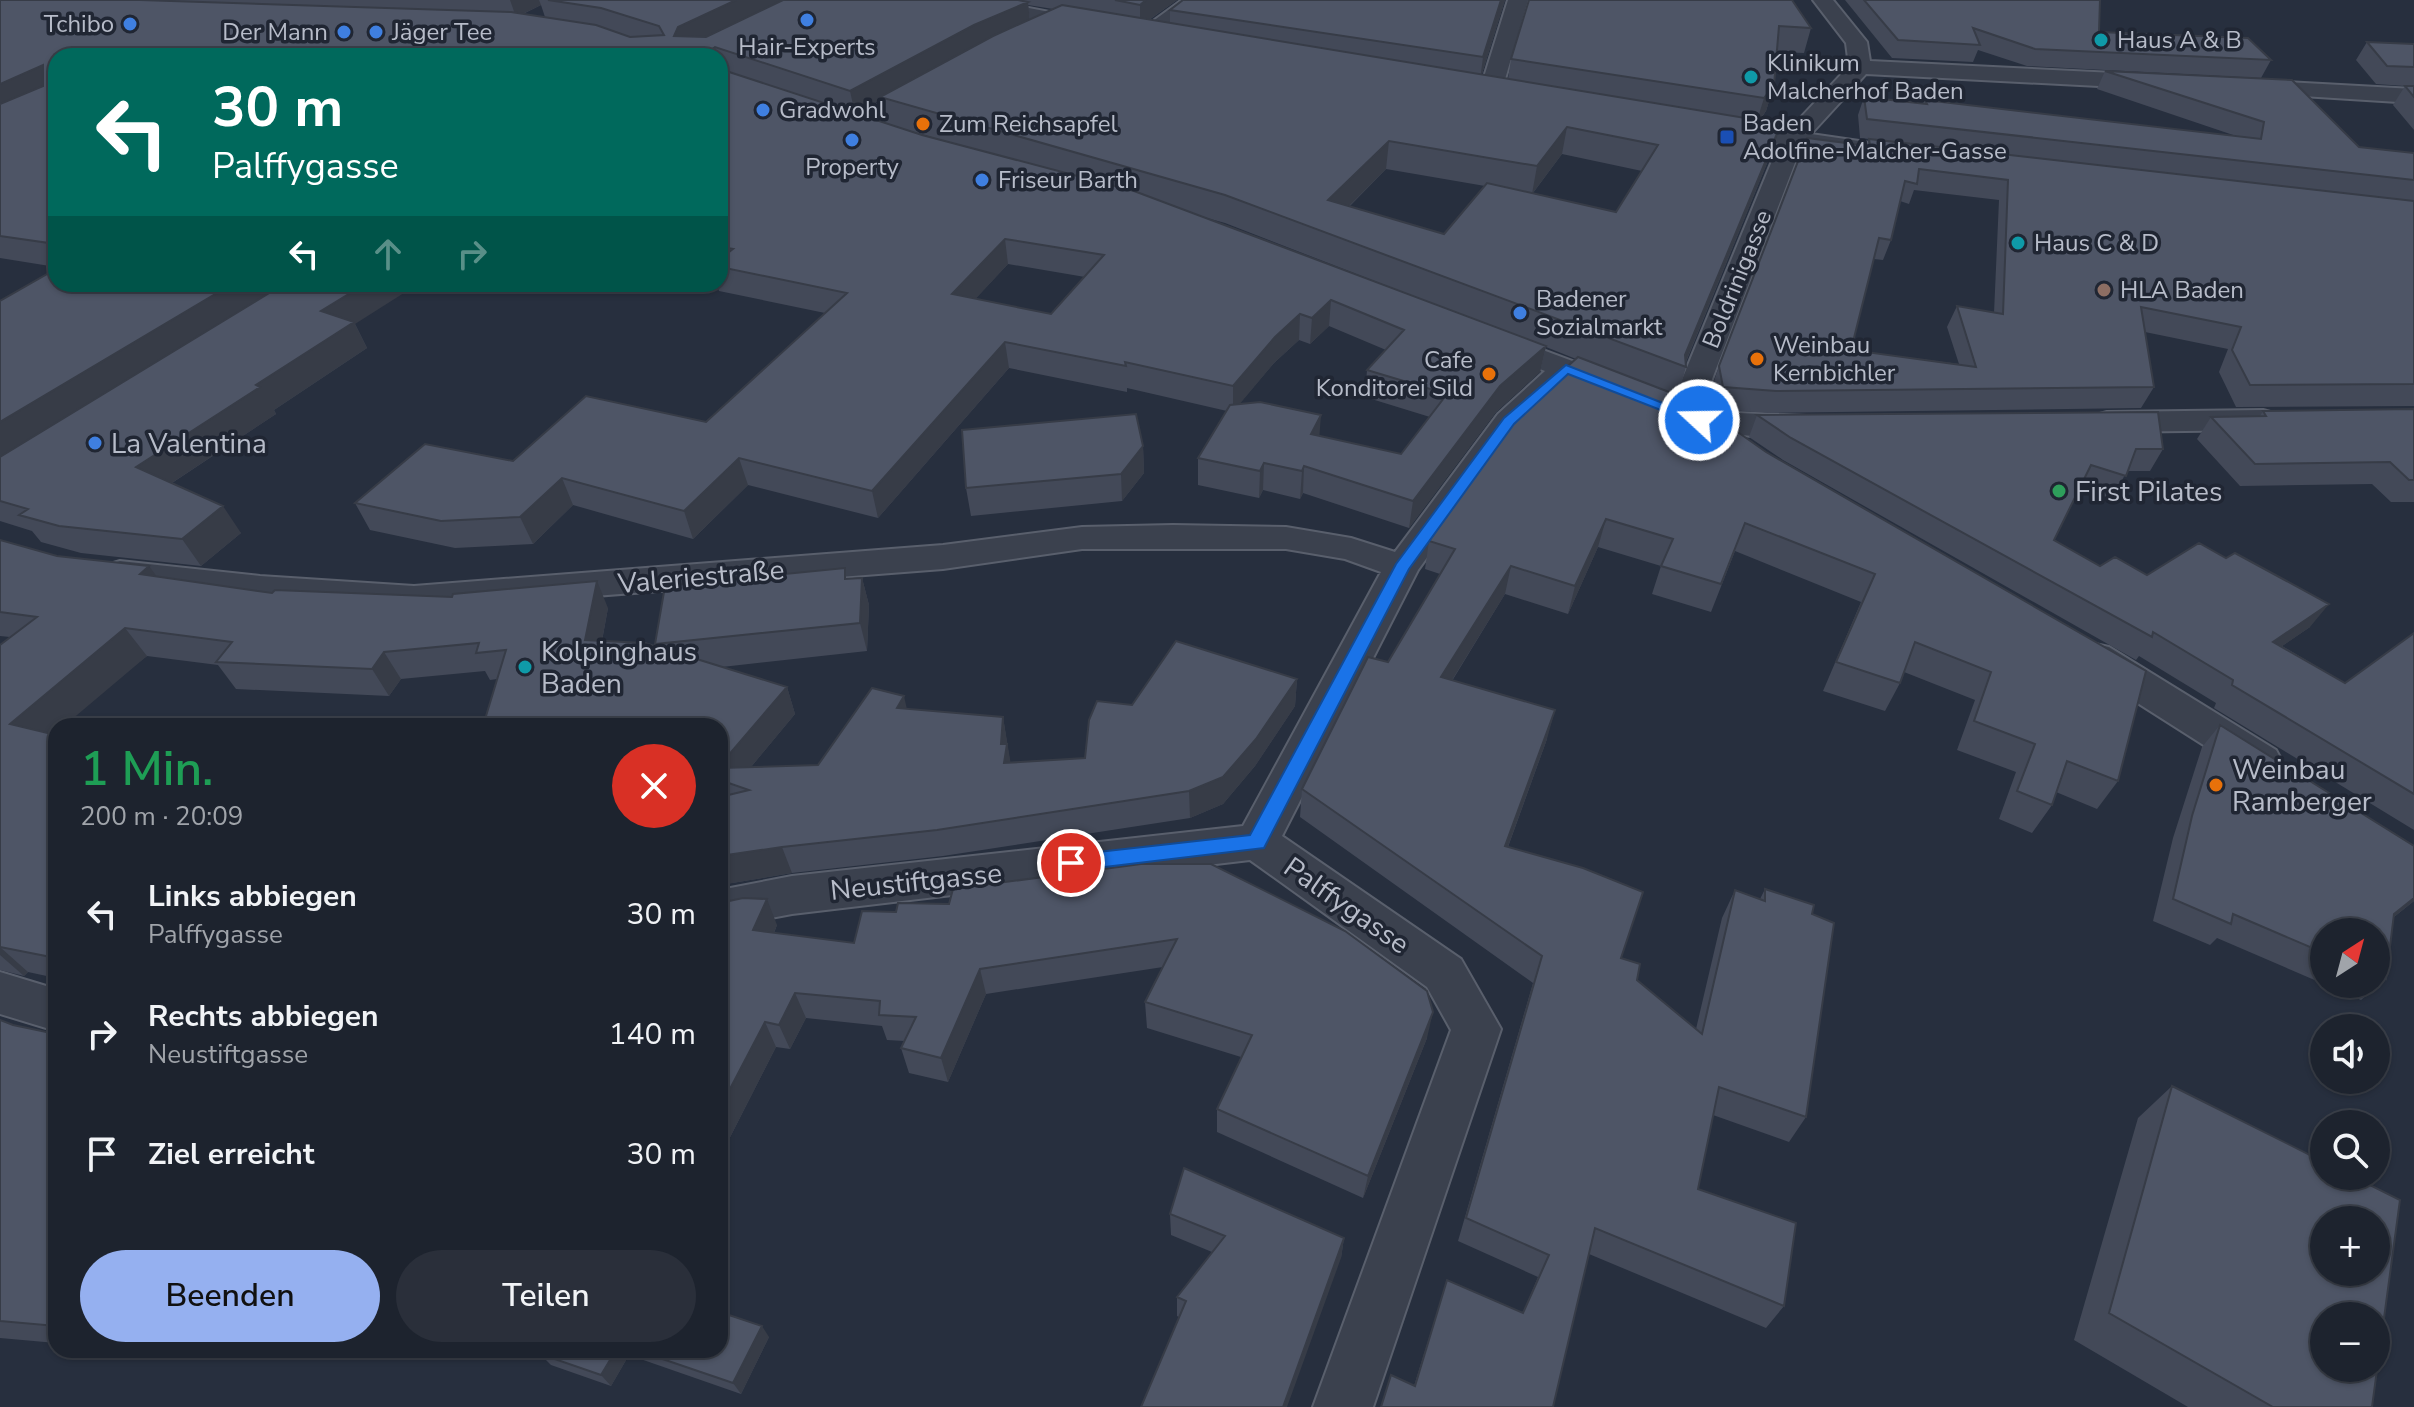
<!DOCTYPE html>
<html lang="de">
<meta charset="utf-8">
<style>
:root{--surface:#1d232e;--page:#2a2f3a;--text:#f1f3f6;--muted:#a0a4aa;--line:#3b404a;--accent:#95b0f0}
body{margin:0;font-family:"Nunito Sans",sans-serif;background:var(--page);color:var(--text);height:100vh;display:flex;flex-direction:column;font-size:30px;white-space:nowrap}
*{box-sizing:border-box;margin:0}
p{font-size:26px;color:var(--muted)}
.icon{flex:none;width:44px;height:44px;fill:none;stroke:currentColor;stroke-width:2;stroke-linecap:round;stroke-linejoin:round}
.map{position:relative;flex:1;overflow:hidden}
.panel{position:absolute;left:48px;top:718px;width:680px;height:640px;display:flex;flex-direction:column;background:var(--surface);border-radius:24px;box-shadow:0 2px 6px #0004,0 0 0 2px var(--line)}
.panel>*{flex:none}
.banner{position:absolute;left:48px;top:48px;width:680px;height:244px;border-radius:24px;box-shadow:0 2px 6px #0004,0 0 0 2px var(--line);background:#00695c;color:#fff;overflow:hidden}
.needle{width:52px;rotate:36deg}
.buttons{position:absolute;left:2310px;top:918px;display:grid;gap:16px}
.buttons a{display:grid;place-items:center;width:80px;height:80px;border-radius:50%;background:var(--surface);box-shadow:0 2px 6px #0004,0 0 0 2px var(--line);font-size:40px}
.pin{position:absolute;display:grid;place-items:center;width:68px;height:68px;color:#fff;margin:-34px;border:4px solid #fff;border-radius:50%;box-shadow:0 2px 8px #0007}
.me{position:absolute;width:88px;margin:-44px;rotate:291deg;stroke-linejoin:round;filter:drop-shadow(0 0 6px #0008)}
.turn{display:flex;align-items:center;gap:28px;height:168px;padding:0 32px;font-size:36px}
.turn .icon{width:104px;height:104px;stroke-width:2.5}
.turn b{display:block;font-size:56px;line-height:68px}
.lanes{display:flex;align-items:center;height:76px;padding:0 32px;background:#0003;justify-content:center;gap:40px;direction:ltr}
.lanes .off{opacity:.35}
.round{display:grid;place-items:center;flex:none;width:84px;height:84px;border-radius:42px;background:var(--page)}
.head{display:flex;align-items:center;justify-content:space-between;height:136px;padding:0 32px}
h1{font-size:48px;font-weight:600;line-height:60px;color:#1e9e55}
.button{display:flex;gap:16px;margin-top:auto;padding:16px 32px}
.button a{flex:1;height:92px;border-radius:48px;background:var(--accent);color:#111;font-size:32px;font-weight:600;line-height:92px;text-align:center}
.button a+a{background:var(--page);color:var(--text)}
ul{padding:0;list-style:none}
li{display:flex;align-items:center;gap:24px;height:120px;padding:0 32px}
li div{flex:1}
li b{display:block;font-size:30px}
li em{font-style:normal}
.map>svg:first-child{display:block}
.lines{fill:none;stroke-linecap:round;stroke-linejoin:round}
.minor-casing{stroke:#595f6c;stroke-width:4}
.minor{fill:#3b414e;fill-rule:evenodd}
.wall{fill:#434958;fill-rule:evenodd}
.shaded-wall{fill:#373c47}
.building{fill:#4e5566;stroke:#373c47;stroke-width:2;fill-rule:evenodd}
.route{fill:#1a73e8;stroke:#114b97;stroke-width:2}
.shop-dot{fill:#3f7fe0;stroke:#202633;stroke-width:3}
.culture-dot{fill:#0f9aa8;stroke:#202633;stroke-width:3}
.food-dot{fill:#e8710a;stroke:#202633;stroke-width:3}
.transit-dot{fill:#1a4fb4;stroke:#202633;stroke-width:3}
.education-dot{fill:#8d6e63;stroke:#202633;stroke-width:3}
.leisure-dot{fill:#2e9e5b;stroke:#202633;stroke-width:3}
.labels{text-anchor:middle;stroke-width:7;stroke-linejoin:round;paint-order:stroke}
.far-poi-label{font-size:24px;fill:#b7bcc9;stroke:#202633;text-anchor:start}
.far-street-label{font-size:24px;fill:#b7bcc9;stroke:#202633}
.poi-label{font-size:28px;fill:#b7bcc9;stroke:#202633;text-anchor:start}
.street-label{font-size:28px;fill:#b7bcc9;stroke:#202633}
</style>
<div class="map">
<svg width="2414" height="1407" viewBox="0 0 2414 1407">
<rect width="100%" height="100%" fill="#272f3e"/>
<g class="lines">
<defs>
<path id="minor" d="M947,0H988L1091,20L1101,26L1091,32L957,6Z
M1182,0H1205L1152,40H1138L1135,36L1138,32Z
M1508,0H1528L1501,93L1490,100L1479,93Z
M1813,0H1833L1867,42L1870,61L2156,75L2167,82L2156,89L1866,74L1811,134L1866,142L1870,147L1866,152L1858,154L1801,147L1709,387L1714,412L1807,416L1818,419L1823,426L1818,433C1784,441 1722,435 1688,427L1683,420L1679,387L1779,144L1723,136L1715,134L1711,129L1715,124L1723,122L1788,131L1849,66L1846,43Z
M931,77L942,84L939,89L865,130H849L845,125L849,120Z
M2248,80L2414,89V103L2240,92L2237,87L2240,82Z
M1492,331L1626,381L1630,388L1626,395L1615,397L1570,381L1520,428L1418,570L1282,836L1461,959L1501,1029L1373,1407H1313L1451,1030L1427,987L1250,860L792,914L720,928V890L792,876L1243,826L1381,572L1345,559L1286,549H1082L943,569L414,610L260,600L120,585L107,581L102,573L107,565L120,561L260,576L414,586L943,545L1082,527L1173,525L1286,527L1351,538L1395,552L1498,414L1545,371L1482,346L1477,340L1482,334Z
M2263,410L2274,413L2279,420L2274,427L2263,430L2107,432L2096,429L2091,422L2096,415L2107,412Z
M2095,644L2109,647L2276,750L2282,761L2276,772L2261,777L2246,772L2081,667L2076,657L2081,647Z
M0,972L56,989V1031L0,1014Z"/>
</defs>
<use href="#minor" class="minor-casing"/>
<use href="#minor" class="minor"/>
</g>
<path class="wall" d="M0,0H1177L1149,20L1170,23V10L1183,0H1505L1482,74L1508,79L1511,59L1529,0L1811,28L1804,53L1777,52L1774,85L1766,111L1760,120L1772,151L1686,362V367L1678,396L2118,781L2097,809L2056,792L2052,805L2032,833L1999,819L2016,772L1957,750L1975,700L1904,672L1900,683L1885,711L1823,691L1861,602L1735,551L1711,612L1652,594L1661,566L1598,547L1568,614L1505,594L1452,681L1547,739L1508,847L1621,958L1637,980L1696,1029L1722,918L1735,890L1760,899L1765,889L1812,914L1806,1117L1789,1142L1713,1115L1698,1189L1784,1306L1766,1328L1589,1254L1553,1407L1414,1386L1447,1280L1523,1313L1538,1277L1458,1241L1533,983L1300,817L1302,789L1388,662L1440,574L1425,569L1429,541L1576,359L1546,347L1540,372L1496,412L1409,528L1303,493L1300,499L1263,490L1259,498L1198,485V458L1227,411L1127,388V392L1009,368L878,518L748,485L693,539L573,505L533,544L455,548L370,530L355,503L513,461L706,422L825,313L719,291L717,284H720V56H56V267L0,258ZM541,5L545,17L523,14ZM1028,5L1053,9L1030,20ZM880,100L884,123L855,113ZM891,125L961,146L922,135ZM1562,154L1642,171L1616,212L1533,193ZM1386,169L1485,186L1444,234L1349,207ZM1196,215L1225,223L1462,315ZM1008,264L1085,277L1051,314L975,299ZM1329,326L1386,350L1367,370L1365,397L1430,417L1401,454L1320,436L1239,404L1274,363L1299,340L1310,344Z
M1845,0H2100L2099,32L2271,60L2261,78L2027,66L1978,50L1973,62L1892,58Z
M2367,42L2414,44V130L2393,105L2405,86L2376,84L2356,60Z
M2105,71L2359,147L2414,153V201L1860,138L1858,115L1864,97L1923,103L1925,100L2239,137L2097,89Z
M1869,139L2414,201V406L2236,407L2219,372L2228,349L2145,332L2154,387L2141,408L1768,413L1716,409L1712,387L1719,366L1867,145ZM1914,190L1999,200L1994,313L1957,306L1947,327L1959,364L1851,350L1874,259L1883,260L1891,240L1900,201L1909,204Z
M0,301L355,324L367,348L274,410L276,414L172,483L241,533L201,566L81,553L41,542L32,531L0,521Z
M2414,409V502H2391L2372,484L2240,486L2197,439L2211,417L2260,416L2263,411Z
M1757,415L2163,449L2150,471H2127L2112,499L2080,488L2054,540L2100,566L2147,575L2310,627L2282,646L2345,683L2414,633V830L2214,708L2216,703L2139,656L2136,660L1783,460L1749,437Z
M1143,446L1144,473L1122,501L971,516L966,488Z
M0,540L57,556L157,576L272,593L608,608L602,641L655,646V644L848,579L862,578L869,605L867,651L722,667L787,687L795,714L751,767L818,765L907,709L1003,717L1010,762L1085,758L1132,705L1297,679L1295,706L1255,766L1223,804L1190,818L943,856L792,873L720,885V726L497,679L490,680L485,671L401,679L389,696L236,689L218,665L147,656L56,726V733L54,735H56V978L28,972L24,976L0,970V645L10,637L0,636Z
M2220,725L2414,846V901L2394,917L2386,979L2361,1000L2217,938L2210,945L2153,921L2173,838L2202,747ZM2324,932H2376V984H2324Z
M1141,864L1427,1038L1363,1198L1217,1132V1109L1241,1057L1147,1028L1145,1002L1163,967L986,994L948,1082L909,1073L901,1048L904,1041L887,1040L882,1026L806,1018L790,1049L776,1047L720,1157V903L777,925L774,933L854,943L896,912L949,904Z
M0,1020L13,1025L56,1034V1343L0,1338Z
M2172,1086L2372,1407H2188L2074,1340L2138,1118Z
M1170,1214L1344,1238L1341,1258L1179,1317L1177,1316V1297L1212,1252L1171,1235Z
M769,1337L741,1394L629,1355L611,1386L551,1365L540,1354L542,1350H720Z
M133,1350H179L173,1359L150,1352Z"/>
<path class="shaded-wall" d="M510,0H539L541,5L516,17Z
M736,0H786L684,48L674,36L678,27Z
M1146,0H1177L1140,26V5Z
M1501,0H1505L1480,80L1483,57Z
M1028,2L1030,23L880,97V100L855,114L850,91L974,25Z
M715,47L718,56H712L711,50Z
M43,65L56,86L0,113V84Z
M1774,85L1766,111L1756,124L1764,98Z
M1781,124L1772,151L1684,366L1685,355Z
M1567,127L1562,154L1532,194L1537,166Z
M1389,141L1386,169L1326,229L1328,200Z
M1005,239L1008,264L956,320L952,294Z
M232,284H288L0,461V422Z
M365,284H418L355,324L367,348L274,410L276,414L155,494L136,467L256,385L321,311Z
M1331,300L1329,326L1310,344L1312,318Z
M1300,314L1299,340L1274,363L1233,412V386L1275,337Z
M1005,342L1009,368L878,518L872,491Z
M1546,346L1540,372L1496,412L1409,528L1413,501L1500,386Z
M1321,415L1319,441L1311,434Z
M1143,446L1144,473L1122,501L1121,474Z
M739,458L748,485L693,539L684,511Z
M1264,463L1263,490L1259,498L1260,471Z
M1304,466L1303,493L1300,499L1302,471Z
M562,478L573,505L533,544L520,517Z
M223,506L241,533L201,566L182,539Z
M1606,519L1598,547L1568,614L1575,586Z
M149,566L169,593L140,574Z
M1511,566L1505,594L1436,706L1441,677Z
M862,578L869,605L867,651L860,623Z
M597,581L608,608L597,667L585,640Z
M2329,604L2310,627L2256,664L2273,642Z
M125,628L147,656L64,726H56V733L35,751L10,724Z
M384,652L401,679L389,696L372,669Z
M1297,679L1295,706L1255,766L1223,804L1190,818L1189,791Z
M787,687L795,714L736,785L720,775V765Z
M904,696L910,723L897,708Z
M1555,710L1547,739L1498,874L1505,846Z
M1003,717L1012,771L1009,790L1001,744Z
M782,847L792,873L720,885V856Z
M2414,898V901L2375,932L2394,914Z
M767,899L777,925L764,956L753,930Z
M0,947L28,972L24,976L0,955Z
M980,969L986,994L948,1082L941,1058Z
M795,993L806,1018L790,1049L779,1025Z
M1433,1012L1427,1038L1363,1198L1368,1176Z
M765,1022L776,1047L720,1157V1108Z
M1344,1238L1341,1258L1287,1407H1283Z
M762,1326L769,1337L741,1394L733,1383Z
M159,1350H179L173,1359Z
M616,1350H624L629,1355L611,1386L601,1375Z"/>
<path class="building" d="M0,0H140L511,12L596,25L630,37L664,35L659,26L601,8L548,0H736L678,27L674,36L706,37L783,0H1018L1028,2L974,25L850,91L715,47L711,50L712,56H56V244L0,236V104L43,86V65L0,84Z
M1115,0H1146L1140,5Z
M1183,0H1501L1483,57L1170,10Z
M1529,0H1792L1811,28L1779,26L1774,85L1764,98L1511,59Z
M1864,0H2100L2099,32L2248,38L2271,60L2035,49L1973,28L1980,45L1898,40Z
M1062,5L1781,124L1685,355L1686,367L1225,195L880,97L993,36ZM1567,127L1658,145L1616,212L1487,183L1444,234L1328,200L1389,141L1537,166Z
M2367,42L2414,44V67L2387,66Z
M720,69L922,135L1134,191L1546,346L1500,386L1413,501L1304,466L1302,471L1264,463L1260,471L1198,458L1230,405L1260,402L1321,415L1311,434L1401,454L1447,394L1367,370L1404,330L1331,300L1312,318L1300,314L1275,337L1233,386L1125,362L1126,366L1005,342L872,491L739,458L684,511L562,478L520,517L441,521L355,503L425,444L513,461L586,396L706,422L847,293L720,267V259L733,249L720,247ZM1005,239L1104,255L1051,314L952,294Z
M2105,71L2292,80L2359,147L2414,153V180L1867,119L1864,97L1927,104L1925,100L2261,139L2264,122Z
M2405,86H2414V97Z
M1807,138L1870,146L1869,139L2414,201V384L2250,385L2232,350L2241,327L2141,307L2154,387L1776,391L1723,387L1719,366ZM1919,169L2008,180L2003,314L1957,306L1976,367L1851,350L1879,238L1891,240L1905,181L1917,184Z
M56,269V284H232L0,422V301Z
M284,284H365L321,311L354,322L256,385L260,387L136,467L223,506L182,539L59,526L19,515L28,509L0,501V457Z
M1578,357L1695,402L1766,452L2146,671L2118,781L2067,761L2052,805L2017,791L2035,744L1974,721L1991,672L1915,642L1900,683L1836,662L1875,574L1745,523L1721,584L1661,566L1673,539L1606,519L1575,586L1511,566L1441,677L1555,710L1505,846L1583,868L1643,892L1621,958L1640,964L1637,980L1702,1034L1735,890L1765,901V889L1814,905L1812,914L1834,923L1806,1117L1719,1087L1698,1189L1796,1223L1784,1306L1595,1228L1553,1407H1381L1391,1375L1415,1386L1447,1280L1523,1313L1549,1255L1466,1218L1542,956L1302,789L1368,657L1388,662L1455,549L1429,541L1528,402Z
M2414,409V480H2409L2390,462L2255,464L2211,417L2266,416L2263,411Z
M2158,412L2163,449H2136L2126,476L2091,465L2054,540L2100,566L2115,557L2147,575L2199,543L2226,558L2235,553L2329,604L2273,642L2345,683L2414,633V794L2232,685L2233,680L2153,632L2152,637L1791,438L1757,415Z
M1136,414L1143,446L1121,474L966,488L962,430Z
M0,540L57,556L149,566L140,574L272,593L275,590L452,597L453,594L597,581L585,640L645,643L787,687L720,765V726H483L506,650L476,653L479,643L384,652L372,669L216,662L232,642L125,628L10,724L56,735V958L0,947V645L37,617L0,612Z
M845,568V579L862,578L860,623L655,644L665,586Z
M1176,641L1297,679L1256,739L1223,777L1189,791L937,830L782,847L720,856V797L749,790L720,780V768L818,765L872,688L904,696L897,708L1003,717L1001,744H1007L1004,763L1085,758L1089,720L1097,701L1132,705Z
M2220,725L2414,846V898L2394,914L2386,979L2376,975V932H2324V953L2233,914L2231,924L2173,899L2192,816Z
M1141,864H1211L1345,931L1427,991L1433,1012L1368,1176L1217,1109L1252,1035L1145,1002L1177,939L980,969L941,1058L901,1048L916,1017L879,1015L880,1001L795,993L779,1025L765,1022L720,1108V903L743,898L767,899L753,930L854,943L862,911L896,912L898,903L949,904L953,889Z
M0,1020L13,1025L56,1034V1326L0,1321Z
M2172,1086L2324,1162V1176H2352L2400,1200L2372,1407H2273L2109,1313ZM2324,1220H2376V1272H2324ZM2324,1316H2376V1368H2324Z
M1184,1168L1344,1238L1283,1407H1141L1186,1301L1177,1297L1225,1236L1170,1214Z
M720,1312L762,1326L733,1383L636,1350H720Z
M542,1350H616L601,1375L540,1354Z"/>
<path class="route" d="M1566,365L1706,420L1699,424L1694,423L1568,374L1514,424L1409,569L1264,848L1071,871L1064,869L1061,863L1064,857L1071,855L1250,835L1396,564L1504,418Z"/>
<g class="shop-dot">
<circle cx="807" cy="20" r="8"/>
<circle cx="130" cy="24" r="8"/>
<circle cx="344" cy="32" r="8"/>
<circle cx="376" cy="32" r="8"/>
<circle cx="763" cy="110" r="8"/>
<circle cx="852" cy="140" r="8"/>
<circle cx="982" cy="180" r="8"/>
<circle cx="1520" cy="313" r="8"/>
<circle cx="95" cy="443" r="8"/>
</g>
<g class="culture-dot">
<circle cx="2101" cy="40" r="8"/>
<circle cx="1751" cy="77" r="8"/>
<circle cx="2018" cy="243" r="8"/>
<circle cx="525" cy="667" r="8"/>
</g>
<g class="food-dot">
<circle cx="923" cy="124" r="8"/>
<circle cx="1757" cy="359" r="8"/>
<circle cx="1489" cy="374" r="8"/>
<circle cx="2216" cy="785" r="8"/>
</g>
<rect class="transit-dot" x="1719" y="129" width="16" height="16" rx="4"/>
<circle class="education-dot" cx="2104" cy="290" r="8"/>
<circle class="leisure-dot" cx="2059" cy="491" r="8"/>
<g class="labels">
<g class="far-poi-label">
<text x="114" y="32" text-anchor="end">Tchibo</text>
<text x="328" y="40" text-anchor="end">Der Mann</text>
<text x="392" y="40">Jäger Tee</text>
<text x="2117" y="48">Haus A &amp; B</text>
<text x="807" y="55" text-anchor="middle">Hair-Experts</text>
<text x="1767" y="71">Klinikum<tspan x="1767" dy="28">Malcherhof Baden</tspan></text>
<text x="779" y="118">Gradwohl</text>
<text x="1743" y="131">Baden<tspan x="1743" dy="28">Adolfine-Malcher-Gasse</tspan></text>
<text x="939" y="132">Zum Reichsapfel</text>
<text x="852" y="175" text-anchor="middle">Property</text>
<text x="998" y="188">Friseur Barth</text>
<text x="2034" y="251">Haus C &amp; D</text>
<text x="2120" y="298">HLA Baden</text>
<text x="1536" y="307">Badener<tspan x="1536" dy="28">Sozialmarkt</tspan></text>
<text x="1773" y="353">Weinbau<tspan x="1773" dy="28">Kernbichler</tspan></text>
<text x="1473" y="368" text-anchor="end">Cafe<tspan x="1473" dy="28">Konditorei Sild</tspan></text>
</g>
<g class="far-street-label">
<text transform="translate(1737 279) rotate(-68)" y="8">Boldrinigasse</text>
</g>
<g class="poi-label">
<text x="111" y="453">La Valentina</text>
<text x="2075" y="501">First Pilates</text>
<text x="541" y="661">Kolpinghaus<tspan x="541" dy="32">Baden</tspan></text>
<text x="2232" y="779">Weinbau<tspan x="2232" dy="32">Ramberger</tspan></text>
</g>
<g class="street-label">
<text transform="translate(701 576) rotate(-5)" y="10">Valeriestraße</text>
<text transform="translate(916 881) rotate(-6)" y="10">Neustiftgasse</text>
<text transform="translate(1347 905) rotate(35)" y="10">Palffygasse</text>
</g>
</g>
</svg>
<div class="buttons">
<a><svg class="needle" viewBox="-14 -14 28 28"><path d="M0-13l5 13h-10z" fill="#e53935"/><path d="M0 13l5-13h-10z" fill="#a0a4aa"/></svg></a>
<a><svg class="icon" aria-label="sound" viewBox="0 0 24 24"><path d="M4 9h4l5-4v14l-5-4H4zM17 9q2 3 0 6"/></svg></a>
<a><svg class="icon" aria-label="search" viewBox="0 0 24 24"><circle cx="10" cy="10" r="6"/><path d="M15 15l6 6"/></svg></a>
<a>+</a>
<a>−</a>
</div>
<div class="pin" style="left:1071px;top:863px;background:#d93025"><svg class="icon" aria-label="arrive" viewBox="0 0 24 24"><path d="M6 21V4h12l-3 4 3 4H6"/></svg></div>
<svg class="me" style="left:1699px;top:420px" viewBox="-20 -20 40 40"><circle r="17" fill="#1a73e8" stroke="#fff" stroke-width="3"/><path d="M0-11L8 9 0 5-8 9z" fill="#fff"/></svg>
<div class="banner">
<div class="turn"><svg class="icon" aria-label="left" viewBox="0 0 24 24"><path d="M17 20v-9H6M10 6l-5 5 5 5"/></svg><div><b>30 m</b>Palffygasse</div></div>
<div class="lanes"><svg class="icon" aria-label="left" viewBox="0 0 24 24"><path d="M17 20v-9H6M10 6l-5 5 5 5"/></svg><svg class="icon off" aria-label="ahead" viewBox="0 0 24 24"><path d="M12 20V5M6 11l6-6 6 6"/></svg><svg class="icon off" aria-label="right" viewBox="0 0 24 24"><path d="M7 20v-9h11M14 6l5 5-5 5"/></svg></div>
</div>
<section class="panel">
<div class="head"><div><h1>1 Min.</h1><p>200 m · 20:09</p></div><a class="round" style="background:#d93025;color:#fff"><svg class="icon" aria-label="close" viewBox="0 0 24 24"><path d="M6 6l12 12M18 6L6 18"/></svg></a></div>
<ul>
<li><svg class="icon" aria-label="left" viewBox="0 0 24 24"><path d="M17 20v-9H6M10 6l-5 5 5 5"/></svg><div><b>Links abbiegen</b><p>Palffygasse</p></div><em>30 m</em></li>
<li><svg class="icon" aria-label="right" viewBox="0 0 24 24"><path d="M7 20v-9h11M14 6l5 5-5 5"/></svg><div><b>Rechts abbiegen</b><p>Neustiftgasse</p></div><em>140 m</em></li>
<li><svg class="icon" aria-label="arrive" viewBox="0 0 24 24"><path d="M6 21V4h12l-3 4 3 4H6"/></svg><div><b>Ziel erreicht</b></div><em>30 m</em></li>
</ul>
<div class="button"><a>Beenden</a><a>Teilen</a></div>
</section>
</div>
